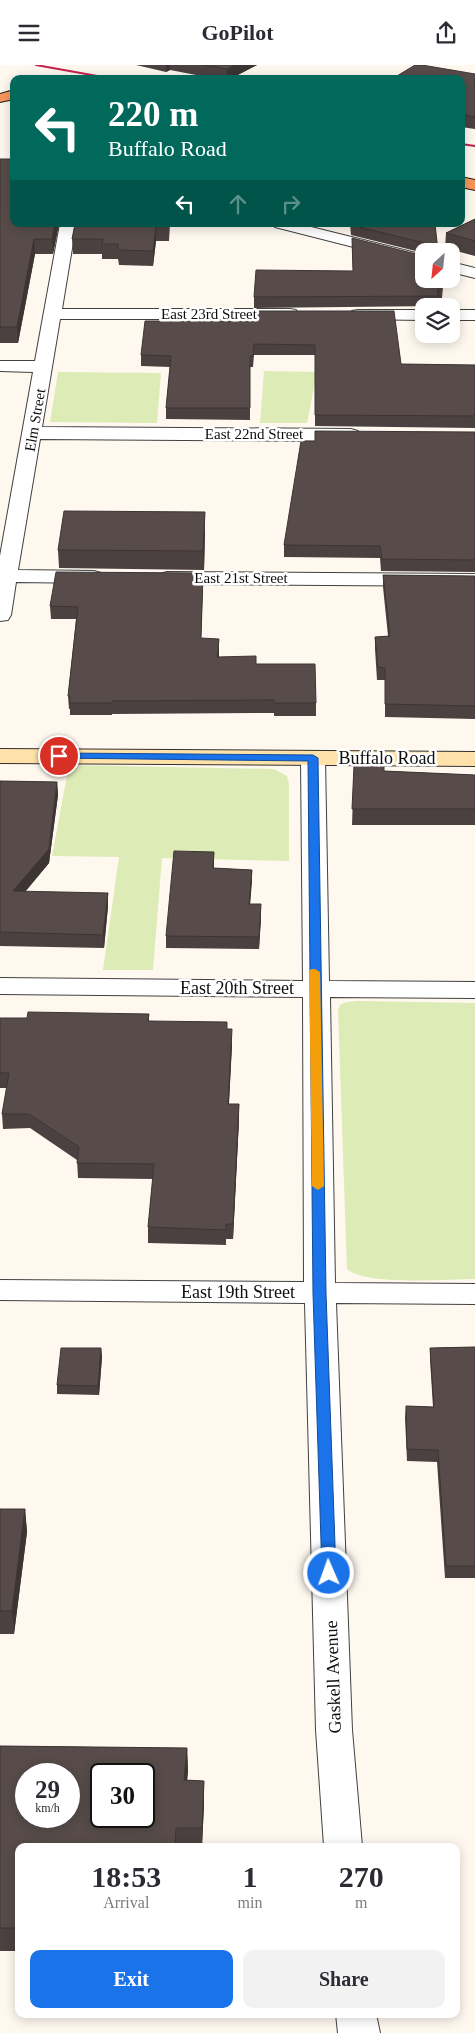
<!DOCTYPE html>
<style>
:root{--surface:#fff;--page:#f2f2f3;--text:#2b2b33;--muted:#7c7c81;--accent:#1a73e8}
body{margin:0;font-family:Georgia,serif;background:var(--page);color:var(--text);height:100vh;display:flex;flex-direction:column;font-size:19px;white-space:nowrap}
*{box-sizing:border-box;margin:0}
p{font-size:16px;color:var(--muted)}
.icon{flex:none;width:28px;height:28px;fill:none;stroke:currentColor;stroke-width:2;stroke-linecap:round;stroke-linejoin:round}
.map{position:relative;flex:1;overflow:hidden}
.details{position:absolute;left:15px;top:1778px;width:445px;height:175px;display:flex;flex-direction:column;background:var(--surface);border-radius:10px;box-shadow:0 2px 12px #0003}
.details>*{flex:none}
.banner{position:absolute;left:10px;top:10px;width:455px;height:152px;border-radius:10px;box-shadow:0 2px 12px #0003;background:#00695c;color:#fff;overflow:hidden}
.needle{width:32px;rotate:207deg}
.buttons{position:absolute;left:415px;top:178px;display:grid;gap:10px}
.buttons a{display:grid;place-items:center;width:45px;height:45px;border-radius:10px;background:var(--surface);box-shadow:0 2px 12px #0003;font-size:25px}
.speed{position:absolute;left:15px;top:1698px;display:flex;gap:10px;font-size:25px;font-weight:700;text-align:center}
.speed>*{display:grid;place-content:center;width:65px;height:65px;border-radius:50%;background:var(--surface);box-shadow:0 2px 12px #0003;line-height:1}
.speed small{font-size:12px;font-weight:400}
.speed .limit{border:2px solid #111;border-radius:8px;background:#fff;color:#111}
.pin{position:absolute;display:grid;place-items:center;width:42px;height:42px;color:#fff;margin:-21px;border:2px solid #fff;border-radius:50%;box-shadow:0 1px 5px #0007}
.me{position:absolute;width:55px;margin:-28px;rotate:358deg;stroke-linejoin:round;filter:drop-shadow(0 0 4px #0008)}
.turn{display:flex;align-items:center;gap:18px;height:105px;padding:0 15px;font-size:22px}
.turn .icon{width:65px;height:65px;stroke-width:2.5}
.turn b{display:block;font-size:35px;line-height:42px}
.lanes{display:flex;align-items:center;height:48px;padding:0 15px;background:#0003;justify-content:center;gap:25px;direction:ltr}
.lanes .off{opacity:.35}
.eta{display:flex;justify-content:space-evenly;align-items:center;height:85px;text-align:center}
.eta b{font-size:30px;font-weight:700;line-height:35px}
.primary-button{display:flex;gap:10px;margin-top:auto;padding:10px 15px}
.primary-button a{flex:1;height:58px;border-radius:10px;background:var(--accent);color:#fff;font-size:20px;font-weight:700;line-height:58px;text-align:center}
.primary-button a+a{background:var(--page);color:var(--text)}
header{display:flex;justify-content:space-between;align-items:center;height:65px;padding:0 15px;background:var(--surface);font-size:22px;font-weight:700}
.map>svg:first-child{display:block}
.green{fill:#ddebb7}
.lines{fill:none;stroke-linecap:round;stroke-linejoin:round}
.minor-casing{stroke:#414141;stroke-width:2}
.secondary-casing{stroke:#303030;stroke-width:2}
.trunk-casing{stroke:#1f1f1f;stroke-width:2}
.minor{fill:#fff;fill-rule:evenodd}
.secondary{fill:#ffe2aa;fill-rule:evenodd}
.trunk{fill:#fa965a;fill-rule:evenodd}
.rail{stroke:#c2214d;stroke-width:2}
.wall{fill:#4b4140}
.shaded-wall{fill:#3d3534}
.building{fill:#574c4a;stroke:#3d3534;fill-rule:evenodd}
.route{fill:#1a73e8;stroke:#114b97}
.slow{fill:#f59e0b}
.labels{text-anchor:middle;stroke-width:5;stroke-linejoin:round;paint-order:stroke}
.far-street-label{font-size:15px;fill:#0e0e0e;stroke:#fff}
.street-label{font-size:18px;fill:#0e0e0e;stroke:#fff}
</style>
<header><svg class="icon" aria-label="menu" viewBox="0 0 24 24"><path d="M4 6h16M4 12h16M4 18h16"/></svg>GoPilot<svg class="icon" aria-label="share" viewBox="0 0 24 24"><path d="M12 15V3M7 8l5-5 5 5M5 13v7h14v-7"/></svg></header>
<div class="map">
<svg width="475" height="1968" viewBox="0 0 475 1968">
<rect width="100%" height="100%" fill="#fff8ef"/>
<path class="green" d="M264,306L317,307L307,358H260Z
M58,307L161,308L157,358L50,357Z
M69,700L274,704L287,711L289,719V796L162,793L153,905H103L119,792L52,791Z
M358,936L475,938V1214C448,1214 365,1221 347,1204L338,945L340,940L346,937Z"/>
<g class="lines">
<defs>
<path id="minor" d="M60,159H76L62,244H290L296,245L299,249L296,253L290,254H60L42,362L351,364L358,366L361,370L358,374L351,376L40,374L18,505L94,506L101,508L104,512L101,516L94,518L16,517L11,550L8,555L0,556V491L33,307L0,306V296H35Z
M273,159H299L424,190V200L275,162Z
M451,197L475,203V213L451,207Z
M358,245H424V255L352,254L349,250L352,246Z
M451,245H475V255H451Z
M167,507L475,509V521L167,519L160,517L157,513L160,509Z
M313,686L321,688L325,693L329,916L475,917V933L330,932L335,1218L475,1219V1239L336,1238L352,1665L362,1781H324L316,1665L305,1238L0,1235V1215L304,1217L303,932L0,929V913L303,916L301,693L305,688Z
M336,1949H376L380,1968H338Z"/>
<path id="secondary" d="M0,684L475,687V701L0,698Z"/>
<path id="trunk" d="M14,25V34L0,37V29Z
M461,112L475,115V125L461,122Z"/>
</defs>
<use href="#minor" class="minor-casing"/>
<use href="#secondary" class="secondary-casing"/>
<use href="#trunk" class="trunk-casing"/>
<use href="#minor" class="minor"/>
<use href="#secondary" class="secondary"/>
<use href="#trunk" class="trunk"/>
<path class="rail" d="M36,0L114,14
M461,79L475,81"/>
</g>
<path class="wall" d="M136,0H257L230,14H217L170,5L166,7Z
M475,9V64L461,62V14Z
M0,94L59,159L53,189H35L18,278H0Z
M475,154V191L445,183L446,168Z
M75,159H170L169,176H156L153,201L119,200L118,194H102V189H73L72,174Z
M350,159H435L438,186H424V188L351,170Z
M352,173L443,222L442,233H438L437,241L254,243V232L353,206Z
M251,256L401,299L475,300V363L315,361V290H254L253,302H250V355L166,354V343L170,302L141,301V290Z
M475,367V507L381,506L380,493L284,492V480L315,376Z
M205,466L204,505L59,503L58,485Z
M383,510L475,511V654L385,652V615H377L375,584V572L388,571L383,522Z
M203,520L201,573L219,587V592L256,599L316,638V651H274V648L112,649V650H70V644H69L68,631L76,554H51L50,541Z
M354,701L384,706L475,710V760H352Z
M0,716L57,717L58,730L49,798L25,827L108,828V841L104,883L0,881Z
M214,787V803L252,805L250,839L261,852L259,884L166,883V871Z
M149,949V956L227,964L232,979L229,1039H239V1054L233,1174H226V1180L148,1178V1162L153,1114L78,1113L77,1095L30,1063L3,1064L2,1049L7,1023H0V953H27Z
M475,1282V1513H445L437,1397L407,1396L405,1353L406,1341L433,1342L430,1294V1283Z
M101,1283L102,1292L99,1330L57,1329V1320Z
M0,1444H25L27,1467L14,1569H0Z
M0,1681L187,1683L188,1706L187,1715L204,1716V1739L202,1781H19V1886H0Z"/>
<path class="shaded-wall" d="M166,0H170V5L166,7Z
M235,0H257L230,14H227V4Z
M55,159H59L53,189L52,174Z
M156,161V176L153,201V186Z
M34,174L35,189L18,278L17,262Z
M205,447V466L204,505L203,486Z
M219,574V587L217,604V592Z
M57,717L58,730L49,798L14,840L13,826Z
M252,805V817L249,851V839Z
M108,828V841L104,883L103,870Z
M261,839V852L259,884V872Z
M232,964V979L228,1054V1039Z
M239,1039V1054L233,1174V1159Z
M101,1283L102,1292L99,1330L98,1321Z
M25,1444L27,1467L14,1569L12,1546Z
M187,1683L188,1706L185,1738L184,1715Z
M204,1716V1739L202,1781V1763Z"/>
<path class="building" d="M204,0H235L227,4Z
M415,0H422L475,9V52L461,49V14H392Z
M0,94H14V159H55L52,174H34L17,262H0Z
M475,154V176L446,168Z
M75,159H169V161H156L153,186L118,185V179H102L103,174H72Z
M351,159H435L438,186H425V178L351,160Z
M352,173L424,191V214H442L443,222H438V231L254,232L256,205L353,206Z
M252,246H394L401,299L475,300V351L315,350V280L254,279L253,291H250V343H166L171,291L141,290L145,256H251Z
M315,366L475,367V495L382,494L380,481L284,480L301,376H315Z
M64,446L205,447L203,486L58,485Z
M56,507L203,508L201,573L219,574L217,592L256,591V599H315L316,638H274V635L112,636V638H70V631H68L78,542L50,541Z
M383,510L475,511V641L385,639V603L378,602L375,572L390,571Z
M354,701H384V706L475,710V744H352Z
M0,716L57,717L49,784L13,826L108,828L103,870L0,867Z
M174,786L214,787L213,803L252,805L249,839H261L259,872L166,871Z
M28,947L149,949L148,956L227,957V964H232L228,1039H239L233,1159H226V1165L148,1162L154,1099L77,1098L79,1082L29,1049H2L9,1008H0V953H27Z
M475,1282V1501H446L438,1385L407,1384L406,1341L434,1342L430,1283Z
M61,1283H101L98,1321L57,1320Z
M0,1444H25L12,1546H0Z
M0,1681L187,1683L184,1715L204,1716L202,1763H176L175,1781H19V1863H0ZM26,1709H69V1751H26ZM101,1709H144V1751H101Z"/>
<path class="route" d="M59,688L313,690L318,693L326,1228L336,1508L334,1512L329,1514L324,1512L322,1508L313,1228L308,696L55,693L54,691Z"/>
<path class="slow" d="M311,904H315L320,907L324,1121L318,1125L312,1121L309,907Z"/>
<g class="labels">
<g class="far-street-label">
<text x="209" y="254">East 23rd Street</text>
<text transform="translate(35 355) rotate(-80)" y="5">Elm Street</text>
<text x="254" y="374">East 22nd Street</text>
<text x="241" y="518">East 21st Street</text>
</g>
<g class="street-label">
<text x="387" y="699">Buffalo Road</text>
<text x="237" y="929">East 20th Street</text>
<text x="238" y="1233">East 19th Street</text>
<text transform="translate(333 1612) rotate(-92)" y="6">Gaskell Avenue</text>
</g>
</g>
</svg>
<div class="buttons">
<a><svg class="needle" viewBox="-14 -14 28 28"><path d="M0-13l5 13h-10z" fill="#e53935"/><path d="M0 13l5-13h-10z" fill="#7c7c81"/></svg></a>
<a><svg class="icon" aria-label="layers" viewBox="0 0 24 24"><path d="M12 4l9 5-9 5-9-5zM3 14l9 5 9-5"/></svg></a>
</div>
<div class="speed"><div>29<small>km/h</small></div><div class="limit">30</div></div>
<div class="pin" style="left:59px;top:691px;background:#d93025"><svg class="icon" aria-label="arrive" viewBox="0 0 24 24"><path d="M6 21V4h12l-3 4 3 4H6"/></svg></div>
<svg class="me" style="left:329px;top:1508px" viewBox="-20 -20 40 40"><circle r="17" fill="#1a73e8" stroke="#fff" stroke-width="3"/><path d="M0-11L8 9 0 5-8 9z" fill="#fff"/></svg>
<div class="banner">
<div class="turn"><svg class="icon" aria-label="left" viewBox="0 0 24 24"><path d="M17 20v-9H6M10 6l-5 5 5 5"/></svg><div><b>220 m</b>Buffalo Road</div></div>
<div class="lanes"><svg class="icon" aria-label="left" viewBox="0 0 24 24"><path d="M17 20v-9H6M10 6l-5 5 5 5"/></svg><svg class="icon off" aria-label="ahead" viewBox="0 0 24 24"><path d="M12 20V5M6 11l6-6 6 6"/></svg><svg class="icon off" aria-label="right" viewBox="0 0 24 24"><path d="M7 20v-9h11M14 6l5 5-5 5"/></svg></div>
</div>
<section class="details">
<div class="eta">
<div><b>18:53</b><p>Arrival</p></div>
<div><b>1</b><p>min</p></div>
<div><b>270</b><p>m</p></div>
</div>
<div class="primary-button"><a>Exit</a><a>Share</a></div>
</section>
</div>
